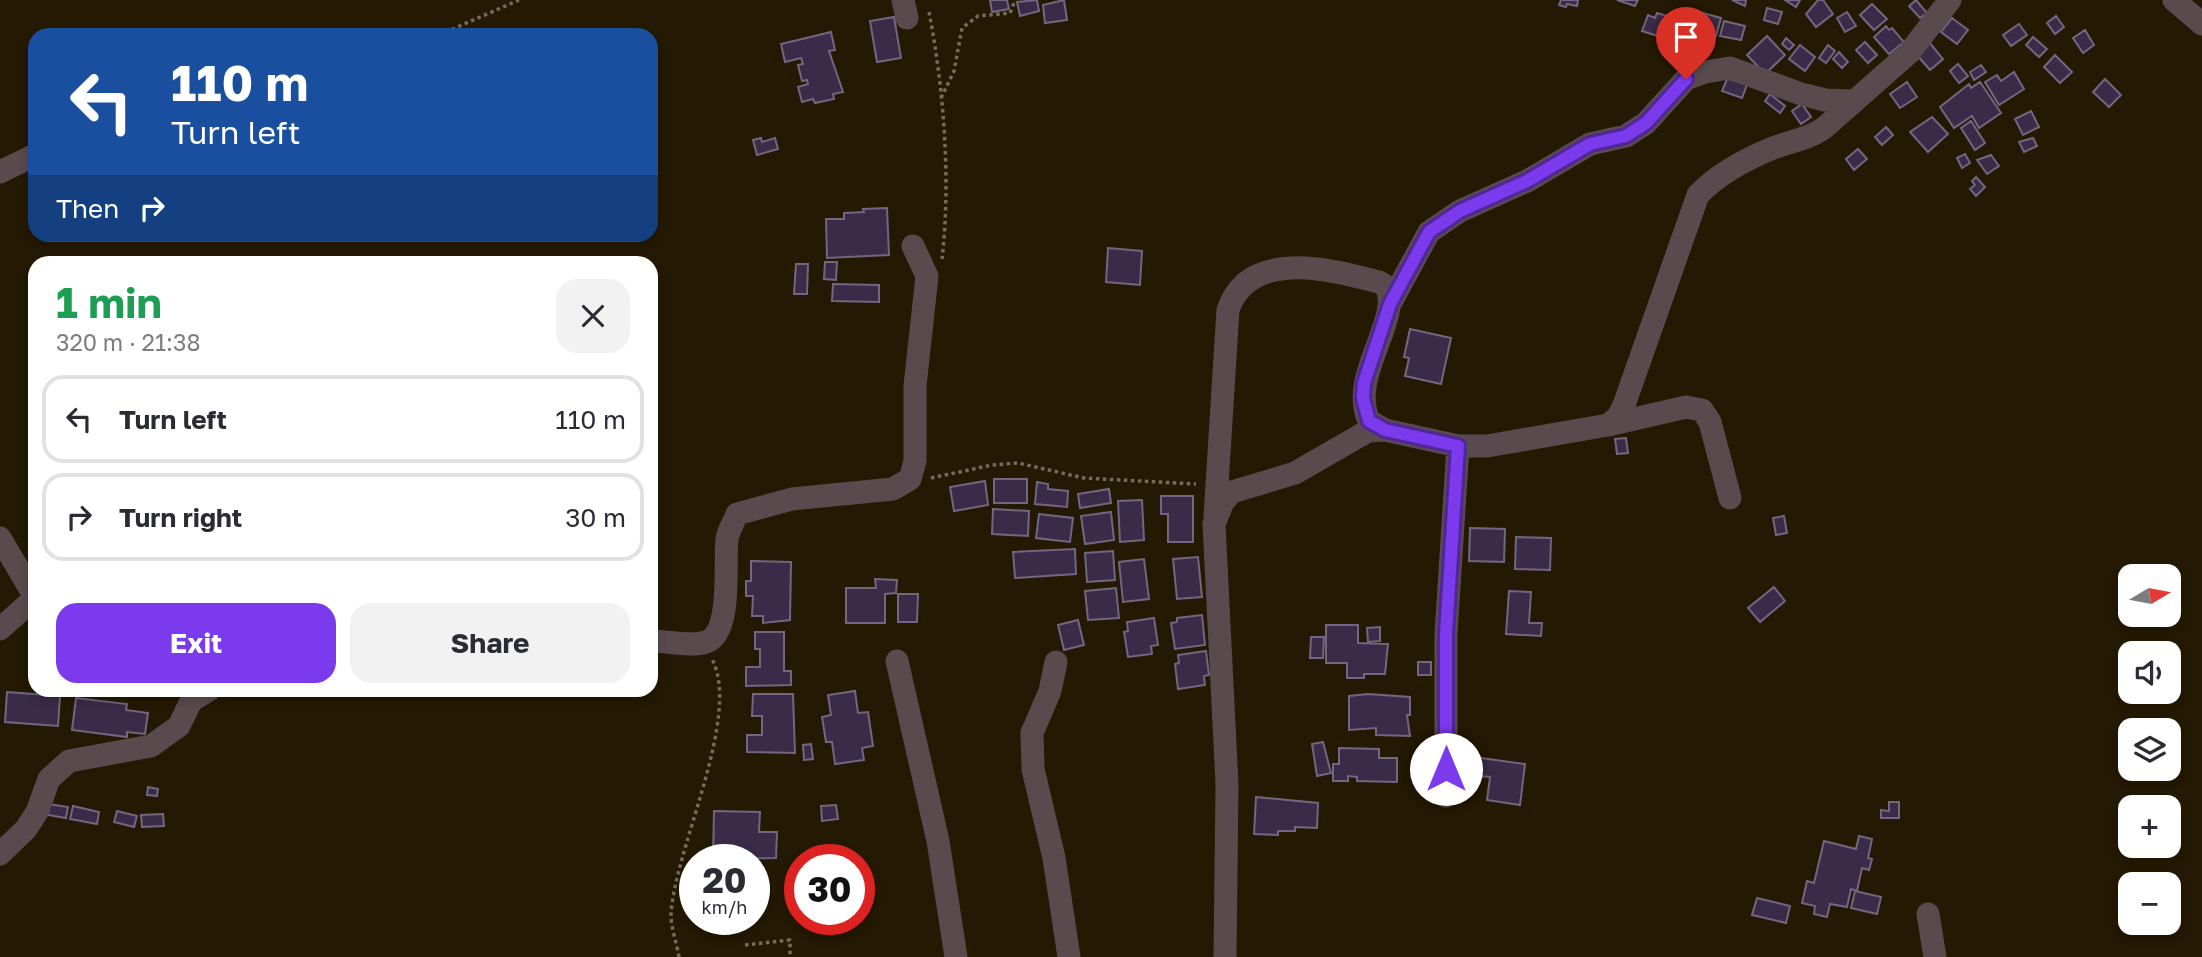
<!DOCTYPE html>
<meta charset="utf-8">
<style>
:root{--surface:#fff;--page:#f2f2f3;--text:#2b2b33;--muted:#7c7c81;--line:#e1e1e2;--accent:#7c3aed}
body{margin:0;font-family:"Golos Text",sans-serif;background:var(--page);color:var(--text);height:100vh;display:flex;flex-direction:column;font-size:26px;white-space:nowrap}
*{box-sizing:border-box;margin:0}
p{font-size:23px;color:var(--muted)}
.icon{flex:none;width:38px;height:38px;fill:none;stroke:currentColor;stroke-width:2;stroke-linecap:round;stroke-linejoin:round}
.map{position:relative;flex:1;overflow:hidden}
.side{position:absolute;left:28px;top:256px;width:630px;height:441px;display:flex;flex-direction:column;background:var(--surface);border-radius:21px;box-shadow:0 4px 10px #0003}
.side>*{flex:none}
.banner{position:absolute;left:28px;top:28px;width:630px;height:214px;border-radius:21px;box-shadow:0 4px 10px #0003;background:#1a4fa0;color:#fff;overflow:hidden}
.needle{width:46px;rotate:80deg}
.tools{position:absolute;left:2118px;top:564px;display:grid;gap:14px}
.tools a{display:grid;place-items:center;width:63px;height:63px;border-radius:14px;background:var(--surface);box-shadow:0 4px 10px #0003;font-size:35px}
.speed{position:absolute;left:679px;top:844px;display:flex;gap:14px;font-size:35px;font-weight:700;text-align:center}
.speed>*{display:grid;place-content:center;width:91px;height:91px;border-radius:50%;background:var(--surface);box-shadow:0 4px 10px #0003;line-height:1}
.speed small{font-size:18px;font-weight:400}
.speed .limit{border:10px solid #d22;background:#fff;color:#111}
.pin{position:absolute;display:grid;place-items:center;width:60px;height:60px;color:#fff;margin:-72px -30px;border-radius:50% 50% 50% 0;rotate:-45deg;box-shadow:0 0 7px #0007}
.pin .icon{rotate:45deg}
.me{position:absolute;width:77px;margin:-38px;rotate:0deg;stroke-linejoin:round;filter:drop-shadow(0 0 5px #0008)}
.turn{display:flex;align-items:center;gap:24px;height:147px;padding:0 28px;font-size:32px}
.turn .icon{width:91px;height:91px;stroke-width:2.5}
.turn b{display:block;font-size:49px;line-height:60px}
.then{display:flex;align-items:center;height:66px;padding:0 28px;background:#0003;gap:14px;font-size:26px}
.round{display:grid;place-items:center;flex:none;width:74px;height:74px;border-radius:21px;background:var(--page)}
.headline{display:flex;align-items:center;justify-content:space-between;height:119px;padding:0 28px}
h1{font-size:42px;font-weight:700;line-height:52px;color:#1e9e55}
.button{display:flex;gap:14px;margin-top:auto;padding:14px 28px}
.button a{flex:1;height:80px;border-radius:21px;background:var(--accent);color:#fff;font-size:28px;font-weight:700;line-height:80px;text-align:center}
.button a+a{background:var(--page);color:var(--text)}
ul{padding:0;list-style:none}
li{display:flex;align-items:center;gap:21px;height:88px;margin:0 14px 10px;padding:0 14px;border:4px solid var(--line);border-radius:21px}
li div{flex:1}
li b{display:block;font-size:26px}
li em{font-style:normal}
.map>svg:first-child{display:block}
.building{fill:#3a2c48;stroke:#726680;stroke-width:2}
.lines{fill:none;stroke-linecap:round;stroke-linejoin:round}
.path{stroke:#756c59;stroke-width:3.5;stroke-dasharray:3.5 3.5;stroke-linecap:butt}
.minor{stroke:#594b4d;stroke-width:23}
.route-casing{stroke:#51269a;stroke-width:18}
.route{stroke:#7c3aed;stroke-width:12}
</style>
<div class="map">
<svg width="2202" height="957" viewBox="0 0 2202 957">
<rect width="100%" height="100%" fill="#241902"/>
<path class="building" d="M990,0H1007L1009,9L992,12Z
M1037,0L1039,11L1020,16L1017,2Z
M1064,0L1067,20L1045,23L1043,5Z
M1561,0H1578L1577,6L1567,4L1566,7L1559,5Z
M1617,0H1638L1635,6Z
M1732,0H1746L1745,6Z
M1785,0H1800L1796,7Z
M1818,0H1823L1833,14L1816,27L1806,14Z
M1916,0L1927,13L1920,18L1909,6Z
M1872,4L1887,19L1874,30L1860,15Z
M1767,8L1782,12L1778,24L1764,20Z
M1847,12L1856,26L1845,32L1837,18Z
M1657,13L1674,18L1667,39L1642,31L1648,15L1655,18Z
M1703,13L1721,18L1716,36L1698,32Z
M2056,16L2064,27L2055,34L2047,23Z
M894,17L901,58L877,62L870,21Z
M1952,18L1968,30L1957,44L1941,32Z
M1724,21L1745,26L1741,40L1720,36Z
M2019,24L2027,35L2011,46L2003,35Z
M1886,26L1889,30L1892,28L1904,42L1889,54L1874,37Z
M2085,30L2094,45L2083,53L2073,38Z
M831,32L835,50L829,51L843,92L833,94L834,99L815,103L813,99L802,102L798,87L808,84L807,80L802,81L798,65L803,64L801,58L785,62L781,44Z
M1691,35L1701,39L1696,53L1686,49Z
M1767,36L1785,55L1765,74L1747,55Z
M2033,37L2047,49L2039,57L2026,45Z
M1786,38L1794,45L1789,50L1782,44Z
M1865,42L1877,55L1868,63L1856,50Z
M1929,42L1943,59L1930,70L1916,54Z
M1800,45L1815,57L1805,71L1789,59Z
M1828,45L1835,51L1826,63L1819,58Z
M1839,52L1848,62L1842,68L1833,59Z
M2055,55L2072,72L2060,83L2044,67Z
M1958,64L1968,76L1959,83L1950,71Z
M1981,65L1986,72L1974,80L1970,72Z
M2014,72L2024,89L1999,105L1985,82L1997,75L2001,81Z
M1727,79L1748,82L1742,98L1722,91Z
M2105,79L2121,95L2109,107L2093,92Z
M1907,82L1917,97L1900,108L1890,94Z
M1980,82L2001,113L1979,128L1972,116L1954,128L1940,107L1969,84L1971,88Z
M1770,94L1785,106L1780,113L1765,101Z
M1802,104L1811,117L1801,124L1792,111Z
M2031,111L2039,127L2023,135L2015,119Z
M1932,117L1948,134L1928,152L1910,132Z
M1971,121L1985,143L1975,150L1961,128Z
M1886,127L1893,135L1882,145L1875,137Z
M761,138L762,142L775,138L778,149L757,155L753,140Z
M2033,138L2037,146L2024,152L2019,142Z
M1858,149L1867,159L1854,170L1846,159Z
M1965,154L1970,163L1962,168L1957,158Z
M1991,155L1999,166L1987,174L1977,160Z
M1976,177L1985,187L1976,196L1970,189L1975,185L1972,181Z
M887,208L889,255L827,258L826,219H844V213L864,212L863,209Z
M1108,248L1142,251L1140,285L1106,282Z
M825,262H837L836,280L824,279Z
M796,264H808L807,294H794Z
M833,284L879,285V302L832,301Z
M1410,329L1451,338L1441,384L1405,376L1409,358L1404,357Z
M1626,438L1628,453L1617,454L1615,439Z
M994,479H1027V503H994Z
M985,481L988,505L954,511L950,487Z
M1037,482L1048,484V489L1068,491L1067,507L1035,504Z
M1109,489L1111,503L1080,508L1078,494Z
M1161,496H1193V542H1168V514H1161Z
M1142,500L1144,540L1120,542L1118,501Z
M993,509L1029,511L1028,536L992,534Z
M1111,512L1114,540L1085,544L1081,516Z
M1039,514L1073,518L1070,542L1036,538Z
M1784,516L1787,533L1776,535L1773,518Z
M1470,528L1505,529L1504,562L1469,561Z
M1516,537L1551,538L1550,570L1515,569Z
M1075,549L1076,574L1015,578L1013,552Z
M1113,551L1115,580L1087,582L1085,553Z
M1198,557L1202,597L1177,599L1173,559Z
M1144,559L1149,599L1123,602L1119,562Z
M751,561L791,562L790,620L763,623V616H752L753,596H746V581H751Z
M875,579L897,580L896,593L885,594V623H846V588H876Z
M1774,587L1785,601L1760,622L1748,608Z
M1116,588L1119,618L1088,620L1085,591Z
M1509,591L1531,592L1529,623H1542L1541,636L1506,634Z
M898,594H918L917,622H898Z
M1202,615L1205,645L1175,649L1171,623L1177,622V618Z
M1154,618L1158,645L1151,646L1152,654L1128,657L1124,632L1128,631L1127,622Z
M1078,620L1084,645L1064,650L1058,625Z
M1326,625H1358V643L1388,644L1385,674H1364V678H1347V663H1326Z
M1380,627V641L1368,642L1367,628Z
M755,632H784V671H791V685L746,686V667H760V649H755Z
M1311,637H1324L1323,658H1310Z
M1206,651L1209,675L1204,676L1205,685L1178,689L1175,664L1179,663L1178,655Z
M1418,662H1431V675H1418Z
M855,691L858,713L868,712L873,746L862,748L864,760L835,764L832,742H826L822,717L831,715L828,695Z
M7,692L60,696L58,726L5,722Z
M753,694H793L795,753L747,752V735H762V716H752Z
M1368,694L1410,697V715H1407L1410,736L1376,735V728L1349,730V696Z
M76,698L127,704L126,710L148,713L145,734L127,732V737L72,730Z
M1323,742L1331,773L1317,776L1312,744Z
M811,744L813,759L804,760L803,745Z
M1339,748L1379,749V758H1397V782L1357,781V777L1348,776V781H1333V764H1339Z
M1481,758L1525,764L1520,805L1487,800L1490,777L1479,776Z
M148,787L158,789L157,796L147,795Z
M1256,797L1318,803L1317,828L1295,827V831H1278V835L1254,834Z
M1889,802H1899V818H1881V810L1889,811Z
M49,804L68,807L66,818L48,815Z
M836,805L838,819L822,821L821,806Z
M73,806L99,812L97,824L70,819Z
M117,811L137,816L134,827L114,822Z
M714,811L760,812L759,832H777L776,858L713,859Z
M163,814L164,826L142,827L141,815Z
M1859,836L1872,839L1868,858L1872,859L1869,870L1862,868L1857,891L1851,889L1847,907L1830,904L1827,917L1814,914L1815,906L1802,903L1807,881L1814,883L1824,841L1856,849Z
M1855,891L1881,897L1877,914L1851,908Z
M1757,898L1790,906L1786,923L1752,915Z"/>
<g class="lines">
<path class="path" d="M929,12C944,89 951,182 942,259
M439,35L519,0
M941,98L954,71L962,28L978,16L1010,13L1015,0
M931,478L992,465L1018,463L1084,478L1196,484
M745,945L790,940V957
M679,957C677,944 671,928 671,915C674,850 742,717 712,659"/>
<path class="minor" d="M903,0L907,18
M2174,0L2202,24
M0,172L35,155
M1390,304L1429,232L1460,211L1527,181L1590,144L1626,136L1646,123L1686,79L1705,72L1730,68L1801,94L1825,100L1854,101
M1608,425L1686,407L1702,410L1710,422L1730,498
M1215,517L1228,310C1249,247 1332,270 1379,282L1386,286C1403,319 1348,376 1369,421L1385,430
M0,538L35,597
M0,629L35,598
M651,641C667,641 691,647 706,642C733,633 724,562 727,539C728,531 734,522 737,514L792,499L893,489L910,479L915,461V386L927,276L913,246
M897,661L938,841L956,957
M1056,662L1050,691L1032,733L1033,769L1054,858L1069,957
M1446,796V634L1458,446
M0,854L26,829L37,812L49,779L69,761L151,746L179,726L191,701L209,690
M1928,914L1935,957
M1225,957L1227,784L1214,524L1223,502L1232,492L1295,473L1368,431L1385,430L1458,446H1487L1608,425L1618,417L1624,405L1698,195C1717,175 1746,159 1773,148C1791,141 1809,139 1824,128L1909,53L1950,0"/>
</g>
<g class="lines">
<defs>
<path id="route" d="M1446,769V634L1458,446L1385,430L1369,421L1363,398L1364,383L1390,304L1429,232L1460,211L1527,181L1590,144L1626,136L1646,123L1686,79"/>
</defs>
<use href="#route" class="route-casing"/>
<use href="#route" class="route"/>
</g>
</svg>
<div class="tools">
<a><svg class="needle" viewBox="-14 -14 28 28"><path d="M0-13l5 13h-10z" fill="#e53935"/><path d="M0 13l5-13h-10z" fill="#7c7c81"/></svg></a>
<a><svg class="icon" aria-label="sound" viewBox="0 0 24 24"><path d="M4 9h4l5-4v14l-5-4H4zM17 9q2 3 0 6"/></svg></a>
<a><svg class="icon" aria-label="layers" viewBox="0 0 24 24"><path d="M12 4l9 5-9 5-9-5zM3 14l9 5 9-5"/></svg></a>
<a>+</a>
<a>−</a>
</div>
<div class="speed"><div>20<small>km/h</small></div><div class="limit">30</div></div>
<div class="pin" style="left:1686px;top:79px;background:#d93025"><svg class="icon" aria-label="arrive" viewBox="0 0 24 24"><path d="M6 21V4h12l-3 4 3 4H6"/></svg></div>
<svg class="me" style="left:1446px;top:769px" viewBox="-20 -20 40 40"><circle r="19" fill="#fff"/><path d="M0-13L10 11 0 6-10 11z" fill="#7c3aed"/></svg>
<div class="banner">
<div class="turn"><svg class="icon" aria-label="left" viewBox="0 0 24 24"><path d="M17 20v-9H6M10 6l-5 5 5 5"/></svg><div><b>110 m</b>Turn left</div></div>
<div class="then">Then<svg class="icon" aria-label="right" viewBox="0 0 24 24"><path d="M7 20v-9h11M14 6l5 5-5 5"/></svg></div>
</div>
<section class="side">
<div class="headline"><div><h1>1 min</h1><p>320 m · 21:38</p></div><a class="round"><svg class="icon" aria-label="close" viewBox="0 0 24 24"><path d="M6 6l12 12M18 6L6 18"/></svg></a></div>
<ul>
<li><svg class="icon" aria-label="left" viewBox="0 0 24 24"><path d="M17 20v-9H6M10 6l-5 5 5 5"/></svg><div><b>Turn left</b></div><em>110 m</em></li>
<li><svg class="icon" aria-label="right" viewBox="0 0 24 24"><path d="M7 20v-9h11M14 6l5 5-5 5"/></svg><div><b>Turn right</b></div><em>30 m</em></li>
</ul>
<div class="button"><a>Exit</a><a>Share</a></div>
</section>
</div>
